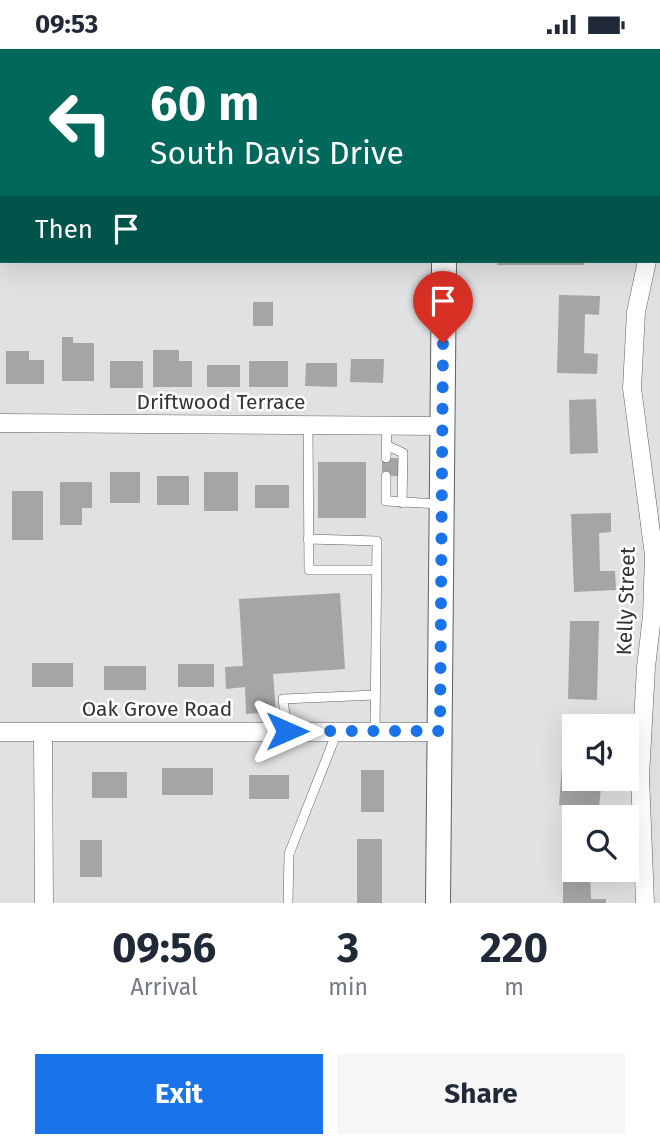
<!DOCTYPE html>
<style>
:root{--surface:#fff;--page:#f6f6f7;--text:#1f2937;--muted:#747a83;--accent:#1a73e8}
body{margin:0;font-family:"Fira Sans",sans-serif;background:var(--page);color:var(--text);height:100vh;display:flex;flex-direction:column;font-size:26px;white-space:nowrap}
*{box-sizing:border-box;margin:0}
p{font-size:23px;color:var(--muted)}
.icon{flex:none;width:38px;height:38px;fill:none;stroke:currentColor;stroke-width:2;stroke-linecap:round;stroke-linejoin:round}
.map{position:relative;height:854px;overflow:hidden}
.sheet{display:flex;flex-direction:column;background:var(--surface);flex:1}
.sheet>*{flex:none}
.hud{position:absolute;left:0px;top:0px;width:662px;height:214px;box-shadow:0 7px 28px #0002;background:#00695c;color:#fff;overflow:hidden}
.fabs{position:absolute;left:562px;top:665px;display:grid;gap:14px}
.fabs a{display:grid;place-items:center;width:77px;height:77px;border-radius:0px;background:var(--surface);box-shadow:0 7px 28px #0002;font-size:35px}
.pin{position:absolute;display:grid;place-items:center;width:60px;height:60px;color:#fff;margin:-72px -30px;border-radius:50% 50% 50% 0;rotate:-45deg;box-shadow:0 0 7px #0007}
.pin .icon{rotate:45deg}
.me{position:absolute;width:77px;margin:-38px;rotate:90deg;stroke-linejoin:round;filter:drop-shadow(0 0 5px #0008)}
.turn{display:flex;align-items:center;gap:24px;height:147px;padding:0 35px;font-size:32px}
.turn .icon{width:91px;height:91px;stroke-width:2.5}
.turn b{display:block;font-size:49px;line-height:60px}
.then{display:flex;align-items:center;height:66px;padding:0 35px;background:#0003;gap:14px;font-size:26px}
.eta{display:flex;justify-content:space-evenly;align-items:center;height:119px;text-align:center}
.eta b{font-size:42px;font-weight:700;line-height:49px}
.action{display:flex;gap:14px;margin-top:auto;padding:14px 35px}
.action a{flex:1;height:80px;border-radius:0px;background:var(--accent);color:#fff;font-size:28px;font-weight:700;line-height:80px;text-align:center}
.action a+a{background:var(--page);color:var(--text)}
.status{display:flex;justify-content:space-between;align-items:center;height:49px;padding:0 35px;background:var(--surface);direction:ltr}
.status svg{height:19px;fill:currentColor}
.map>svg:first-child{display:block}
.building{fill:#a7a5a4}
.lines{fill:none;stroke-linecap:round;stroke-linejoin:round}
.lane-casing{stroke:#5f6062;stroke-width:10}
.street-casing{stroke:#5f6062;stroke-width:19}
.secondary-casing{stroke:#5f6062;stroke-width:26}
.lane{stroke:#fff;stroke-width:9}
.street{stroke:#fff;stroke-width:18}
.secondary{stroke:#fff;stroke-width:24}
.route{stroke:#1a73e8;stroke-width:12;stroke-dasharray:0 21.6}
.labels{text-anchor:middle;stroke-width:5;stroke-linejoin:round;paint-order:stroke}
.street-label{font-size:21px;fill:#323333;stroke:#fff}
</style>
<div class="status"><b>09:53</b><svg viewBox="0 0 49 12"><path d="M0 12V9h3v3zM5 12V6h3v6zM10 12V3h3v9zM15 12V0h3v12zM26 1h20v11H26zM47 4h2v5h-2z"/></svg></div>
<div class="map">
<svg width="660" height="854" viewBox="0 0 660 854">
<rect width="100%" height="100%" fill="#dfe1e3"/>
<path class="building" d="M497,212H584V216H497Z
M559,246L600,247L599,266L585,265L584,304L598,305L597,325L557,324Z
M253,253H273V277H253Z
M62,288H73V294H94V332H62Z
M153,301H179V312H192V338H153Z
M6,302H29V311H44V335H6Z
M351,310H384L383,334L350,333Z
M110,312H143V339H110Z
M249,312H288V338H249Z
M306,314H337V338L305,337Z
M207,316H240V338H207Z
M596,350L598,404L570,405L569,351Z
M382,409H400V427H382Z
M318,413H366V469H318Z
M110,423H140V454H110Z
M204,423H238V462H204Z
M157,427H189V456H157Z
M60,433H92V459H82V476H60Z
M255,436H289V459H255Z
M12,442H43V491H12Z
M611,464V483L599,484L600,522H615L616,541L574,543L571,465Z
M340,544L345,620L273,625L276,663L246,665L245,638L226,640L225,618L243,617L239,550Z
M570,572H599L597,651L568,650Z
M32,614H73V638H32Z
M178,615H214V638H178Z
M104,617H146V641H104Z
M565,676L574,677V730H587V737L601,738L599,759L559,756Z
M162,719H213V746H162Z
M361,721H384V763H361Z
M92,723H127V749H92Z
M249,726H289V750H249Z
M357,790H382V854H357Z
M80,791H102V828H80Z
M563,792H574V821H590L591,850H606V854H563Z"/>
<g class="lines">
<defs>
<path id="lane" d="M308,376L309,521H376
M386,396L403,404L402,454
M386,409L387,376
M386,427V452L439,455
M308,490L377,492L375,683
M287,683L283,650L375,646
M288,854L289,805L337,683"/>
<path id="street" d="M0,97H2
M0,374L442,377
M0,683H440
M43,683L44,854
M645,854L640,727L646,618L652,567L654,506L632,339L636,263L647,212"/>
<path id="secondary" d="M444,0V2
M438,854L444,212"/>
</defs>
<use href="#lane" class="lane-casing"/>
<use href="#street" class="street-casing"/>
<use href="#secondary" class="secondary-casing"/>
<use href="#lane" class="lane"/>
<use href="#street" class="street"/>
<use href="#secondary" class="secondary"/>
</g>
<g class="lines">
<path class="route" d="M287,682H440L443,294"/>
</g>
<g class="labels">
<g class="street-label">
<text x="221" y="360">Driftwood Terrace</text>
<text transform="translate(626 552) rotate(-88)" y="7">Kelly Street</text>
<text x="157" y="667">Oak Grove Road</text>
</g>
</g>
</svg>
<div class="fabs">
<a><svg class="icon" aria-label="sound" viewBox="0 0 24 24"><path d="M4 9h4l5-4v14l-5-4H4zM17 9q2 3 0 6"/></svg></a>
<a><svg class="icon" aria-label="search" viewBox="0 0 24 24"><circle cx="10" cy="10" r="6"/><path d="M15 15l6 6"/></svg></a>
</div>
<div class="pin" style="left:443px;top:294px;background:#d93025"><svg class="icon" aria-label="arrive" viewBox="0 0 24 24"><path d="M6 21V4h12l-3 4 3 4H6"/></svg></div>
<svg class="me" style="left:287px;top:682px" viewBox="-20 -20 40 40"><path d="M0-17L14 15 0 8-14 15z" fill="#1a73e8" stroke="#fff" stroke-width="4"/></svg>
<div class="hud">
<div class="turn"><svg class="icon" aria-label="left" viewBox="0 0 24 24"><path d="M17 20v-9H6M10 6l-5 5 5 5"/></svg><div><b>60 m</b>South Davis Drive</div></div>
<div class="then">Then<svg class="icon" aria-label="arrive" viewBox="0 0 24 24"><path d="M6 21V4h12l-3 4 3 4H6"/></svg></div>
</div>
</div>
<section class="sheet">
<div class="eta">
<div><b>09:56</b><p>Arrival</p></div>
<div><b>3</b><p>min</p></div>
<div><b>220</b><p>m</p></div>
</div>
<div class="action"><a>Exit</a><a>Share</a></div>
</section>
